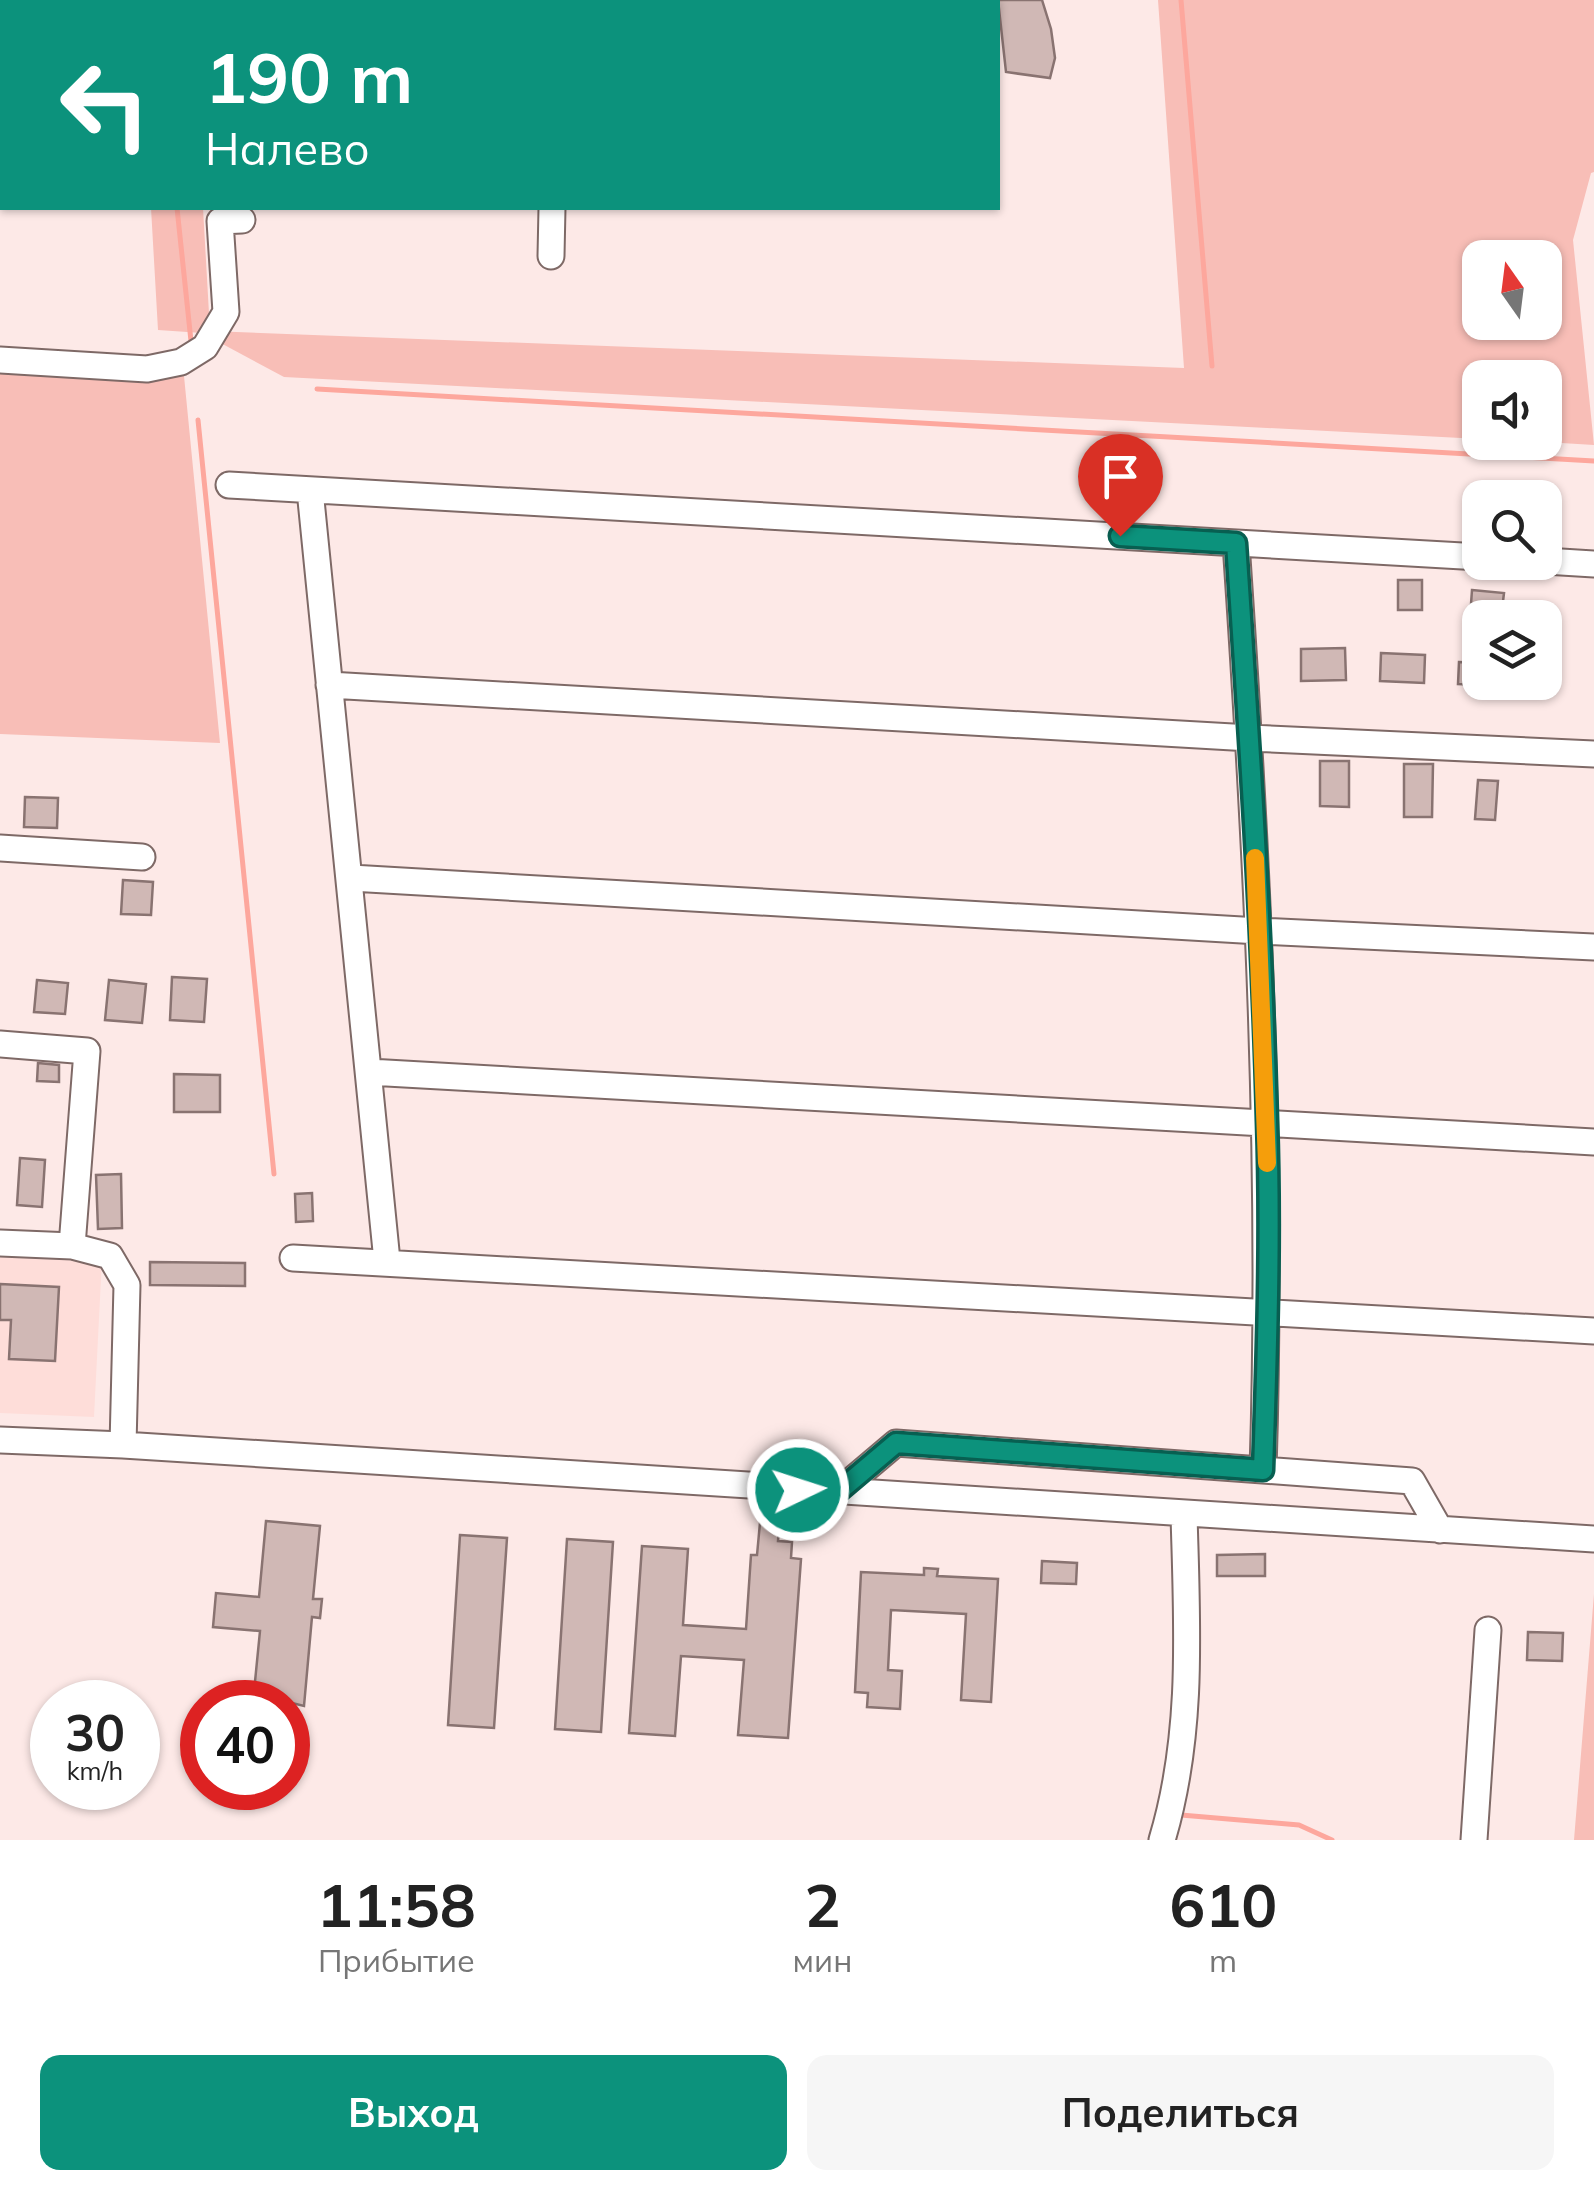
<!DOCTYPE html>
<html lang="ru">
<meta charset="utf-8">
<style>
:root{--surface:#fff;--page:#f6f6f6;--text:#222;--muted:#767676;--accent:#0c927c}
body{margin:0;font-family:Mulish,sans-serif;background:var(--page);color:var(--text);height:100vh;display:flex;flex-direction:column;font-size:38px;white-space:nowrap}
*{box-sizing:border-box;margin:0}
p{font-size:32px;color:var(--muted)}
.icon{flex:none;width:55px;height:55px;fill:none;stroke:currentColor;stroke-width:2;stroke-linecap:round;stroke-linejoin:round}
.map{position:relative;height:1840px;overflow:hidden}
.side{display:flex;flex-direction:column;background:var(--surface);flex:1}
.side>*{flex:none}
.guide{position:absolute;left:0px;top:0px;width:1000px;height:210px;box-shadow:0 2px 8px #0004;background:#0c927c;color:#fff;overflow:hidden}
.needle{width:65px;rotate:346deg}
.fabs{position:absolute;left:1462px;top:240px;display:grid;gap:20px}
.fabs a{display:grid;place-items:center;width:100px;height:100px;border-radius:20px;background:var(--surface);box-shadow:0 2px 8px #0004;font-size:50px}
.speed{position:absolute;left:30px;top:1680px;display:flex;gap:20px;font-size:50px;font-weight:700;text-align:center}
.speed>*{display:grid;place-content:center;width:130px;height:130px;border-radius:50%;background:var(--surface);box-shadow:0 2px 8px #0004;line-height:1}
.speed small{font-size:25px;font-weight:400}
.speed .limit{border:15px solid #d22;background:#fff;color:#111}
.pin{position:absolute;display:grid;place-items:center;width:85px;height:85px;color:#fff;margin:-102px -42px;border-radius:50% 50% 50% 0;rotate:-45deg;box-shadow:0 0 10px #0007}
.pin .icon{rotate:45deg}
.me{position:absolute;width:110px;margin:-55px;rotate:86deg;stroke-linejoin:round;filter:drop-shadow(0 0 8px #0008)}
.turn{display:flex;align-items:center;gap:35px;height:210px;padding:0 40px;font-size:45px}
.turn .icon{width:130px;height:130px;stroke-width:2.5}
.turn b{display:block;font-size:70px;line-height:85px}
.eta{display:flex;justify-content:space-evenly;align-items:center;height:170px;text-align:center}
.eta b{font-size:60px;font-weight:700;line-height:70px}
.cta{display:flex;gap:20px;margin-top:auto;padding:20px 40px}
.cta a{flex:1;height:115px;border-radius:20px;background:var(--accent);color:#fff;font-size:40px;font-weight:700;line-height:115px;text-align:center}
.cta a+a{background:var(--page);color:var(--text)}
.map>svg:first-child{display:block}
.built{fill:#feddd9}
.green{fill:#f8beb7;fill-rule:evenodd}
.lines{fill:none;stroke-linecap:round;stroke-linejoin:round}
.stream{stroke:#fda79d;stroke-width:5}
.building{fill:#d0b8b5;stroke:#897371;stroke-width:2.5}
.minor-casing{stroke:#7e6966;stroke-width:29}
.minor{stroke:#fff;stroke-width:25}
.route-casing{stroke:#085f51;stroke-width:25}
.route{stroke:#0c927c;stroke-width:18}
.slow{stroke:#f59e0b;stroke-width:18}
</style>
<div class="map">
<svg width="1594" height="1840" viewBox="0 0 1594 1840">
<rect width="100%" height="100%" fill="#fde9e7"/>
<path class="built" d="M0,1253L102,1259L94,1417L0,1413Z"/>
<path class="green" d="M0,0H192V2H2L0,54Z
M1158,0H1594V172L1591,173L1573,240L1594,445L1545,442V378H1480V439L284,377L202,333L158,330L151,208H203L210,331L1184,368ZM1480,258H1545V322H1480Z
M0,368L184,376L220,743L0,734Z
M1594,1594V1840H1574Z"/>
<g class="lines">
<path class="stream" d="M156,0L157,2
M1181,0L1212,366
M177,208L191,341
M317,389L1594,461
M198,420L274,1174
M1181,1815L1299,1825L1332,1840"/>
</g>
<path class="building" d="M998,0H1042L1051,29L1055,58L1050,78L1006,72Z
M1398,580H1422V610H1398Z
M1472,590L1504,593L1501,618H1470Z
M1345,648L1346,680L1301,681V649Z
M1381,653L1425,655L1424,683L1380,681Z
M1459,662L1480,663V685L1458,684Z
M1320,761H1349V807L1320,806Z
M1404,764H1433L1432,817H1404Z
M1478,780L1498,781L1495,820L1475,819Z
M25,797L58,798L57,828L24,827Z
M123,880L153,882L151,915L121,914Z
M172,977L207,979L204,1022L170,1020Z
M37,980L68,983L65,1014L34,1012Z
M109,980L146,984L142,1023L105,1020Z
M38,1063L59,1065V1082L37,1081Z
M174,1074L220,1075V1112H174Z
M20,1158L45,1160L42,1207L17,1205Z
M121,1174L122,1228L98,1229L96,1175Z
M312,1193L313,1221L296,1222L295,1194Z
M150,1262L245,1263V1286L150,1285Z
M0,1284L59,1287L55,1361L9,1359L11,1320H0Z
M761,1512L780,1514L778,1541L792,1542L791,1558L801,1559L788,1738L738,1735L744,1660L681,1656L675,1736L629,1733L642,1546L688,1549L683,1625L746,1629L751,1555H757Z
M266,1521L320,1526L313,1599H322L320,1618L312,1617L304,1706L288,1702H253L260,1631L213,1627L216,1593L259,1597Z
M460,1535L507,1538L494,1728L448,1725Z
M567,1539L613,1542L601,1732L555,1729Z
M1265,1554V1576H1217V1555Z
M1042,1561L1077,1563L1076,1584L1041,1583Z
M924,1568L938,1569L937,1576L998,1579L991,1702L961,1700L966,1614L891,1610L888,1670L902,1671L900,1709L867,1707L868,1693L855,1692L861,1572L924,1575Z
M1528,1632L1563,1633L1562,1661L1527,1660Z"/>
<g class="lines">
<defs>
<path id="minor" d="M557,2V0
M551,256L552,208
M0,360L147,369L181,362L205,347L226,312L220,221L242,220
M229,485L1480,557
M310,490L387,1261
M1236,543C1257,852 1273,1161 1263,1470
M1545,561L1594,564
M329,685L1250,738L1594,754
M0,848L142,857
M351,878L1259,931L1594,947
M0,1044L87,1051L72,1246
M369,1072L1594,1142
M0,1243L72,1246L110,1256L127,1285L123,1445
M293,1258L1594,1331
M0,1440L123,1445L1594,1539
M838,1492L896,1443L1412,1481L1440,1530
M1162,1840C1194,1734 1187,1624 1184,1515
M1474,1840L1488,1630"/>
</defs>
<use href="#minor" class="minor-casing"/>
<use href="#minor" class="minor"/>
</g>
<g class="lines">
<defs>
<path id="route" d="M798,1490L838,1492L896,1443L1263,1470C1267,1354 1271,1237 1267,1121C1262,928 1249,735 1236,543L1120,536"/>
</defs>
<use href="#route" class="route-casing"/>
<use href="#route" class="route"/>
<path class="slow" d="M1255,858L1267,1163"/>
</g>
</svg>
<div class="fabs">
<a><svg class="needle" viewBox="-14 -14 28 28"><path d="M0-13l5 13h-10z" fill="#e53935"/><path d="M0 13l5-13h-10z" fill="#767676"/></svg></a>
<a><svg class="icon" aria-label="sound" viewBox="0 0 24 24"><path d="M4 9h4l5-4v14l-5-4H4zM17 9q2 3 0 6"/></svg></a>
<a><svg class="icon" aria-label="search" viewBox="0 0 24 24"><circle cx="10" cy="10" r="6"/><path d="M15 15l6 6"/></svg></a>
<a><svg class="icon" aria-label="layers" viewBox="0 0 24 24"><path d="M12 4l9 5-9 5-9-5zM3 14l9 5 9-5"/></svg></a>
</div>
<div class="speed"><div>30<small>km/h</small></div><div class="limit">40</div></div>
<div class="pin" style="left:1120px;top:536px;background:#d93025"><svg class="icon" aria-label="arrive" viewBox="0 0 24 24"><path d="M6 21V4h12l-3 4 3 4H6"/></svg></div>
<svg class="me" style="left:798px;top:1490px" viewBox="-20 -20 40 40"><circle r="17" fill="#0c927c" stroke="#fff" stroke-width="3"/><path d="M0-11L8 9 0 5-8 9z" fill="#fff"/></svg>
<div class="guide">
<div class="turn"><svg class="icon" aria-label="left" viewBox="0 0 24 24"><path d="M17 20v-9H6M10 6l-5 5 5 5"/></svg><div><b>190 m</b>Налево</div></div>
</div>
</div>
<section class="side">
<div class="eta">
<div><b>11:58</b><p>Прибытие</p></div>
<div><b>2</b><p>мин</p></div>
<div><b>610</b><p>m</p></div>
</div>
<div class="cta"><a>Выход</a><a>Поделиться</a></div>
</section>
